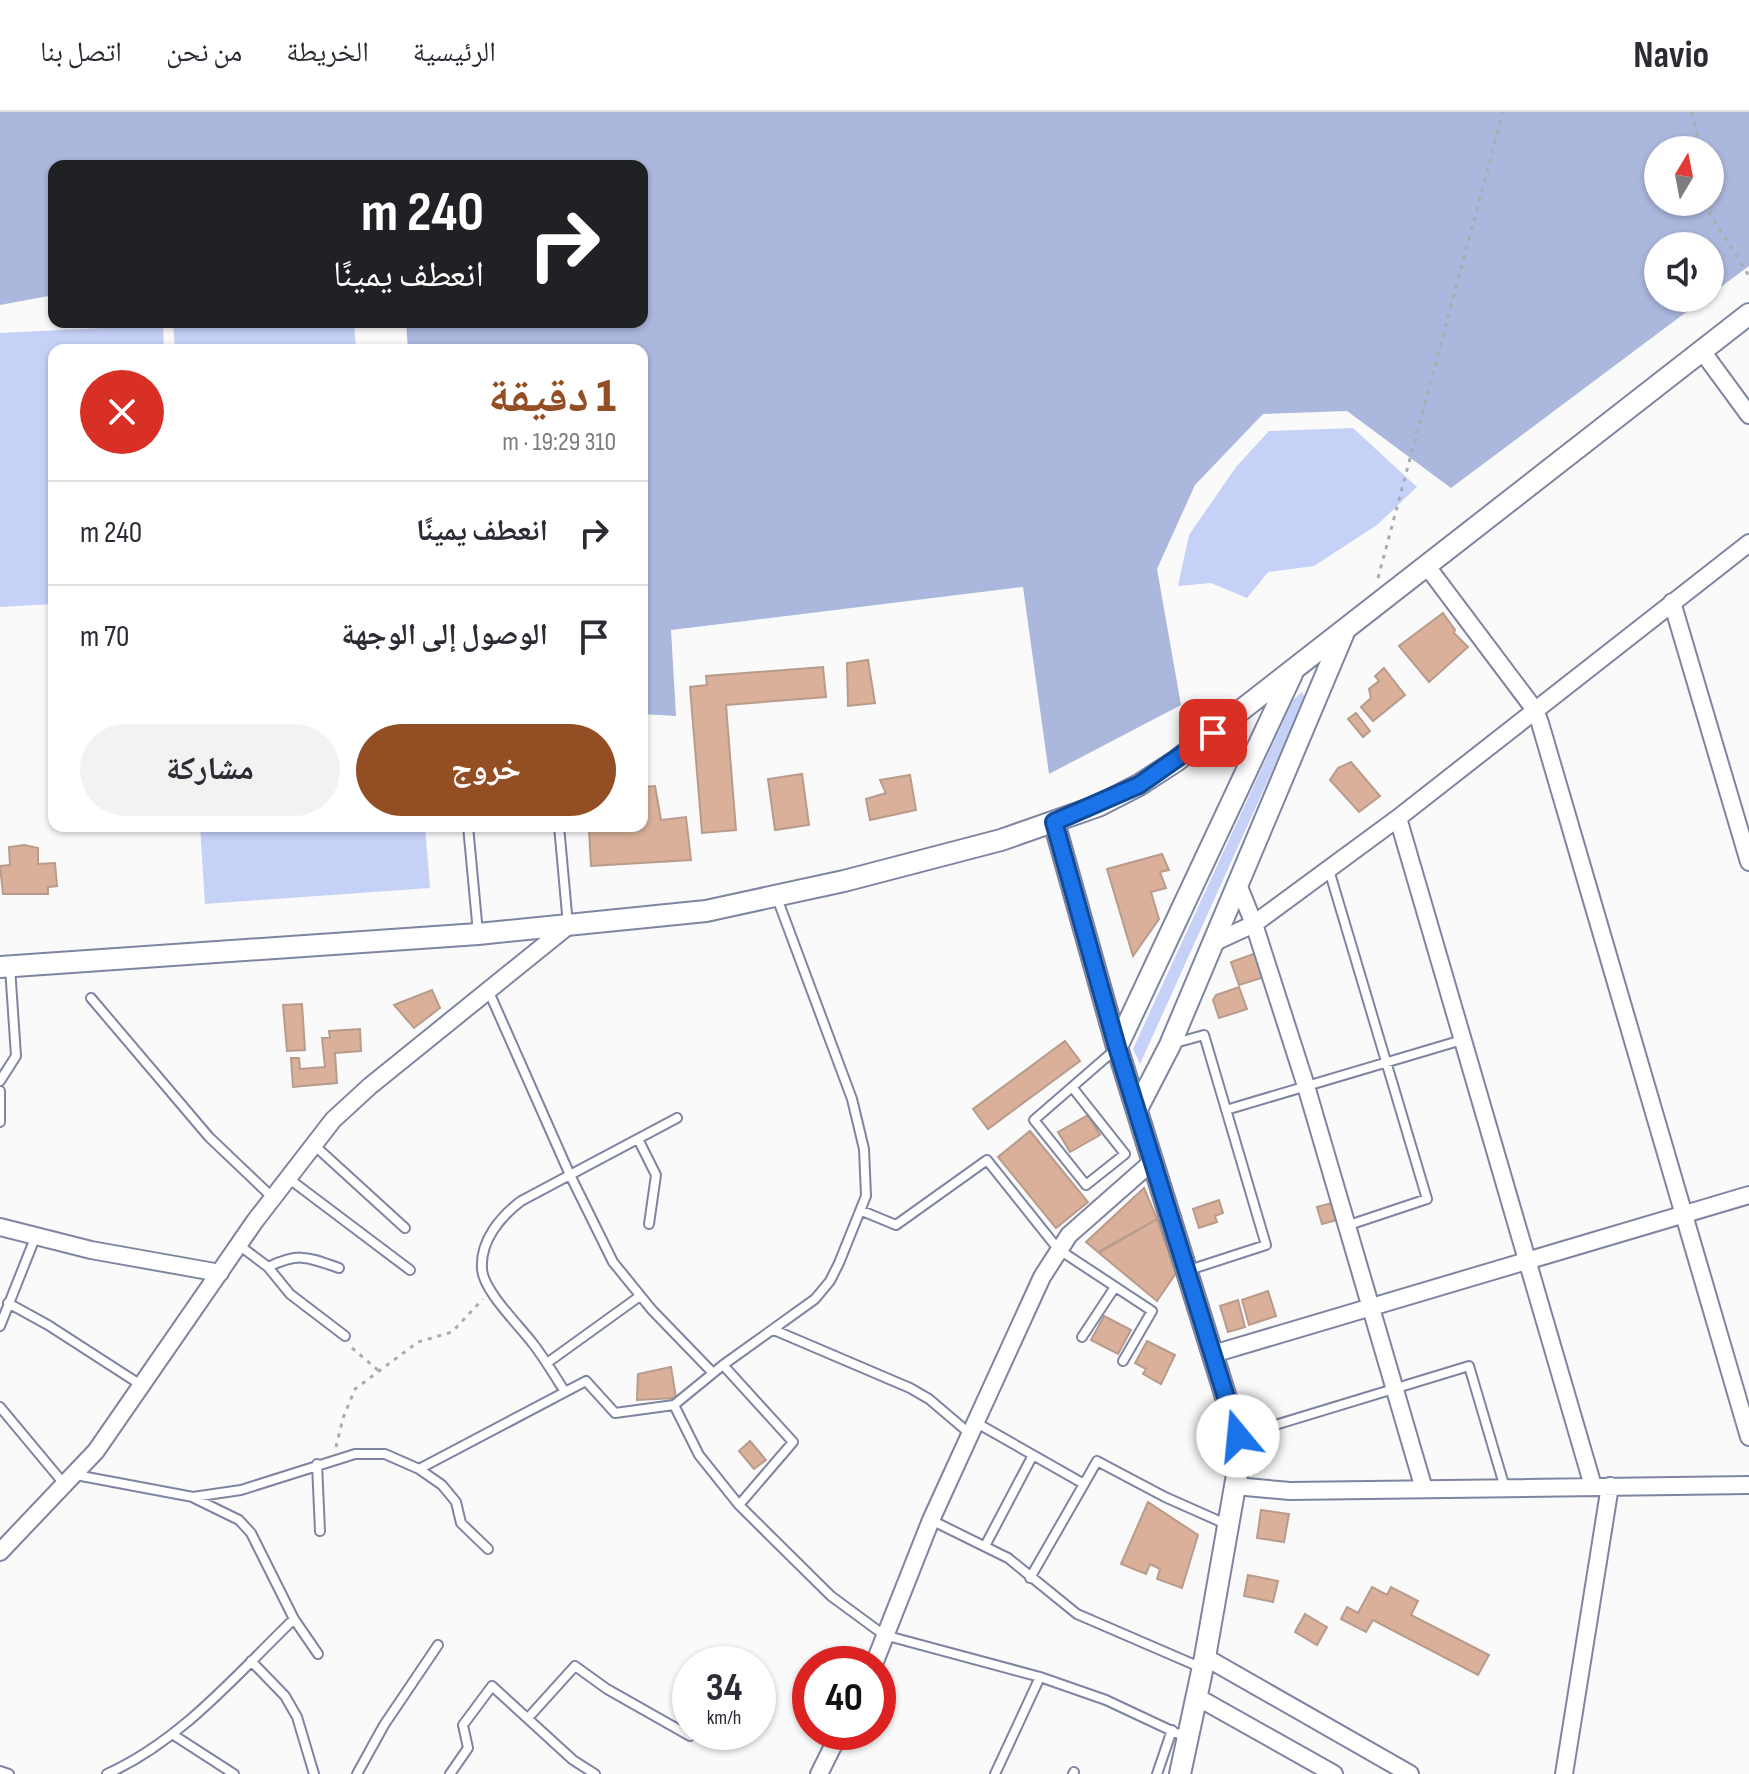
<!DOCTYPE html>
<html lang="ar">
<meta charset="utf-8">
<style>
:root{--surface:#fff;--page:#f2f2f3;--text:#2b2b33;--muted:#7c7c81;--line:#e1e1e2;--accent:#934e23}
body{margin:0;font-family:"Sofia Sans Condensed","Noto Naskh Arabic",sans-serif;background:var(--page);color:var(--text);direction:rtl;height:100vh;display:flex;flex-direction:column;font-size:30px;white-space:nowrap}
*{box-sizing:border-box;margin:0}
p{font-size:26px;color:var(--muted)}
.icon{flex:none;width:44px;height:44px;fill:none;stroke:currentColor;stroke-width:2;stroke-linecap:round;stroke-linejoin:round}
.map{position:relative;flex:1;overflow:hidden;direction:ltr}
.details{position:absolute;left:48px;top:232px;width:600px;height:488px;display:flex;flex-direction:column;background:var(--surface);border-radius:16px;box-shadow:0 2px 6px #0004;direction:rtl}
.details>*{flex:none}
.guide{position:absolute;left:48px;top:48px;width:600px;height:168px;border-radius:16px;box-shadow:0 2px 6px #0004;direction:rtl;background:#202124;color:#fff;overflow:hidden}
.needle{width:52px;rotate:10deg}
.tools{position:absolute;left:1644px;top:24px;display:grid;gap:16px}
.tools a{display:grid;place-items:center;width:80px;height:80px;border-radius:50%;background:var(--surface);box-shadow:0 2px 6px #0004;font-size:40px}
.speed{position:absolute;left:672px;top:1534px;display:flex;gap:16px;font-size:40px;font-weight:700;text-align:center}
.speed>*{display:grid;place-content:center;width:104px;height:104px;border-radius:50%;background:var(--surface);box-shadow:0 2px 6px #0004;line-height:1}
.speed small{font-size:20px;font-weight:400}
.speed .limit{border:12px solid #d22;background:#fff;color:#111}
.pin{position:absolute;display:grid;place-items:center;width:68px;height:68px;color:#fff;margin:-34px;border-radius:16px;box-shadow:0 4px 12px #0006}
.me{position:absolute;width:88px;margin:-44px;rotate:343deg;stroke-linejoin:round;filter:drop-shadow(0 0 6px #0008)}
.turn{display:flex;align-items:center;gap:28px;height:168px;padding:0 32px;font-size:36px}
.turn .icon{width:104px;height:104px;stroke-width:2.5}
.turn b{display:block;font-size:56px;line-height:68px}
.round{display:grid;place-items:center;flex:none;width:84px;height:84px;border-radius:42px;background:var(--page)}
.head{display:flex;align-items:center;justify-content:space-between;height:136px;padding:0 32px}
h1{font-size:48px;font-weight:800;line-height:60px;color:var(--accent)}
.primary-button{display:flex;gap:16px;margin-top:auto;padding:16px 32px}
.primary-button a{flex:1;height:92px;border-radius:48px;background:var(--accent);color:#fff;font-size:32px;font-weight:800;line-height:92px;text-align:center}
.primary-button a+a{background:var(--page);color:var(--text)}
ul{padding:0;list-style:none}
li{display:flex;align-items:center;gap:24px;height:104px;padding:0 32px;border-top:2px solid var(--line)}
li div{flex:1}
li b{display:block;font-size:30px}
li em{font-style:normal}
header{display:flex;align-items:center;gap:48px;box-sizing:border-box;height:112px;padding:0 40px;background:var(--surface);border-bottom:2px solid var(--line)}
header strong{font-size:38px}
nav{display:flex;gap:44px;margin-inline-start:auto;font-size:28px}
.map>svg:first-child{display:block}
.green{fill:#c6d1f8}
.forest{fill:#acb7de;fill-rule:evenodd}
.building{fill:#dab09a;stroke:#b89b8b;stroke-width:2}
.lines{fill:none;stroke-linecap:round;stroke-linejoin:round}
.service-casing{stroke:#7e85a0;stroke-width:12}
.minor-casing{stroke:#7e85a0;stroke-width:20}
.tertiary-casing{stroke:#7e85a0;stroke-width:24}
.path{stroke:#abacb0;stroke-width:3;stroke-dasharray:4 6;stroke-linecap:butt}
.service{stroke:#fff;stroke-width:8}
.minor{stroke:#fff;stroke-width:16}
.tertiary{stroke:#fff;stroke-width:20}
.route-casing{stroke:#114b97;stroke-width:20}
.route{stroke:#1a73e8;stroke-width:14}
</style>
<header>
<strong>Navio</strong>
<nav><a>الرئيسية</a><a>الخريطة</a><a>من نحن</a><a>اتصل بنا</a></nav>
</header>
<div class="map">
<svg width="1749" height="1662" viewBox="0 0 1749 1662">
<rect width="100%" height="100%" fill="#fafafa"/>
<path class="green" d="M354,210L356,238H175L173,211Z
M163,213L164,238H54V492L0,495V221Z
M1353,316L1417,375L1377,413L1314,454L1268,460L1247,486L1211,471L1178,474L1189,423L1236,355L1269,319Z
M1302,580L1305,586L1140,952L1133,937L1293,588Z
M200,714H425L430,776L205,792Z"/>
<path class="forest" d="M0,0H1749V154L1710,183V134H1658V186H1705L1451,376L1347,299L1263,302L1195,373L1157,457L1181,593L1049,662L1023,475L671,518L676,604L642,602V238H408L406,210H642V54H54V183L0,193ZM1658,38H1710V90H1658Z"/>
<path class="building" d="M1443,501L1455,518L1454,521L1468,535L1429,570L1399,534Z
M868,548L875,591L848,594L847,551Z
M823,555L826,585L726,593L736,718L702,721L690,575L707,573L706,564Z
M1384,556L1405,583L1373,609L1361,595L1371,586L1369,577L1379,569L1375,564Z
M1356,601L1370,619L1363,625L1348,607Z
M1351,650L1380,684L1359,700L1330,668L1338,656Z
M802,662L809,713L775,718L768,667Z
M910,663L916,698L870,708L866,687L886,681L880,668Z
M655,674L661,708L686,705L691,748L591,754L589,717L642,714V675Z
M24,733L38,736V752L55,751L57,774L48,775V782H3L0,754L10,753L9,735Z
M1162,742L1169,758L1160,760L1166,776L1151,780L1159,807L1133,844L1107,757Z
M1259,840L1267,864L1239,873L1231,850Z
M1239,875L1247,897L1219,906L1213,888L1216,883Z
M432,878L440,896L414,916L394,893Z
M302,892L305,938L287,939L283,893Z
M360,917L361,939L335,941L337,971L293,975L291,946H299L300,957L325,955L322,926H330L329,919Z
M1065,929L1080,949L988,1017L973,997Z
M1088,1003L1100,1023L1070,1040L1058,1020Z
M1030,1019L1088,1090L1056,1116L998,1045Z
M1144,1076L1157,1107L1098,1140L1086,1130Z
M1219,1088L1223,1101L1215,1104L1217,1110L1199,1116L1193,1097Z
M1332,1091L1337,1108L1322,1112L1317,1095Z
M1157,1107L1176,1161L1157,1189L1099,1141Z
M1268,1179L1276,1204L1249,1213L1242,1188Z
M1238,1188L1245,1215L1228,1220L1220,1194Z
M1104,1204L1131,1218L1118,1242L1091,1228Z
M1147,1229L1175,1243L1161,1272L1143,1262L1146,1257L1135,1251Z
M671,1255L676,1286L637,1288L638,1262Z
M750,1329L766,1348L754,1357L739,1339Z
M1148,1390L1198,1423L1182,1476L1157,1467L1160,1457L1150,1452L1146,1462L1121,1452Z
M1261,1398L1289,1402L1284,1430L1257,1426Z
M1248,1463L1278,1469L1273,1490L1244,1484Z
M1372,1475L1387,1483L1391,1475L1418,1489L1411,1503L1489,1543L1478,1563L1373,1508L1366,1520L1341,1507L1347,1495L1358,1501Z
M1305,1502L1327,1515L1317,1533L1295,1520Z"/>
<g class="lines">
<defs>
<path id="service" d="M468,714L478,821
M559,714L568,813
M1329,758L1427,1087L1346,1114
M777,786L852,987L864,1037L866,1084L839,1151L830,1169L815,1187L723,1253L674,1293L699,1343L739,1393L831,1484L884,1523L1040,1565L1106,1588L1187,1626
M489,880L570,1063L613,1150L652,1198L713,1261
M91,886L209,1025L272,1085
M1175,931L1204,923L1266,1133L1189,1158
M0,969L16,944L10,855
M1072,975L1125,1042L1086,1073L1034,1008L1117,936
M0,979V1010
M1226,998L1462,928
M638,1027L656,1063L649,1112
M314,1033L405,1116
M288,1066L410,1158
M862,1099L896,1113L987,1048L1058,1137L1152,1199L1123,1249
M239,1133L268,1155L290,1182L345,1224
M268,1155C300,1140 307,1145 339,1156
M8,1191L48,1213L141,1273
M0,1214L35,1126
M774,1218L910,1276L929,1287L969,1321
M1082,1225L1115,1175
M547,1251L640,1184
M723,1253L793,1330L739,1393
M565,1280C555,1264 546,1249 534,1233C521,1215 483,1179 482,1157C480,1129 500,1105 521,1089L677,1006
M0,1295L65,1373
M975,1310L1084,1372L1097,1349L1165,1385L1228,1413
M1239,1324L1469,1254L1505,1376
M317,1352L320,1419
M419,1357L442,1373L456,1390L461,1411L488,1437
M76,1363L193,1385L241,1378L355,1342H385L419,1357L586,1269L615,1301L674,1293
M194,1386L239,1408L251,1421L294,1507L318,1542
M931,1408L1008,1446L1077,1502L1202,1556
M985,1434L1033,1343
M1030,1466L1084,1372
M251,1549L285,1584L297,1605L314,1662
M528,1606L575,1554L607,1577L690,1624
M172,1622L234,1662
M0,1659L9,1662
M107,1662C182,1628 236,1563 294,1507
M357,1662L384,1613L438,1533
M450,1662L468,1636L463,1613L492,1574L573,1648L595,1662
M995,1662L1040,1565
M1073,1662L1074,1660
M1157,1662L1172,1618"/>
<path id="minor" d="M1702,239L1749,303
M1426,453L1535,598L1540,611L1749,1325
M1672,490L1749,750
M1398,706L1593,1374
M1239,775L1254,812L1306,974L1424,1377
M1215,830L1254,812L1398,706L1749,431
M0,1115L91,1138L220,1161
M1213,1242L1749,1083
M1235,1374L1290,1379L1749,1373
M0,1440L96,1339L255,1109L333,1008L370,974L568,814
M1205,1545L1410,1662
M874,1552L931,1408L1042,1165L1069,1123L1153,1049
M1197,1585L1334,1662
M819,1662L840,1620
M1564,1662L1610,1374"/>
<path id="tertiary" d="M1054,710L1117,935L1238,1324V1357L1205,1545L1180,1662
M0,855L478,822L706,799L844,769L1001,728L1098,694L1139,673L1176,649L1749,202
M1117,935L1292,562
M1137,997L1170,933L1344,520"/>
</defs>
<use href="#service" class="service-casing"/>
<use href="#minor" class="minor-casing"/>
<use href="#tertiary" class="tertiary-casing"/>
<path class="path" d="M1692,0L1701,38
M1707,90L1709,100L1749,164
M1378,466L1503,0
M352,1236L379,1259
M336,1335L343,1306L355,1277L418,1230L452,1220L483,1187"/>
<use href="#service" class="service"/>
<use href="#minor" class="minor"/>
<use href="#tertiary" class="tertiary"/>
</g>
<g class="lines">
<defs>
<path id="route" d="M1213,621L1139,673L1054,710L1117,935L1238,1324"/>
</defs>
<use href="#route" class="route-casing"/>
<use href="#route" class="route"/>
</g>
</svg>
<div class="tools">
<a><svg class="needle" viewBox="-14 -14 28 28"><path d="M0-13l5 13h-10z" fill="#e53935"/><path d="M0 13l5-13h-10z" fill="#7c7c81"/></svg></a>
<a><svg class="icon" aria-label="sound" viewBox="0 0 24 24"><path d="M4 9h4l5-4v14l-5-4H4zM17 9q2 3 0 6"/></svg></a>
</div>
<div class="speed"><div>34<small>km/h</small></div><div class="limit">40</div></div>
<div class="pin" style="left:1213px;top:621px;background:#d93025"><svg class="icon" aria-label="arrive" viewBox="0 0 24 24"><path d="M6 21V4h12l-3 4 3 4H6"/></svg></div>
<svg class="me" style="left:1238px;top:1324px" viewBox="-20 -20 40 40"><circle r="19" fill="#fff"/><path d="M0-13L10 11 0 6-10 11z" fill="#1a73e8"/></svg>
<div class="guide">
<div class="turn"><svg class="icon" aria-label="right" viewBox="0 0 24 24"><path d="M7 20v-9h11M14 6l5 5-5 5"/></svg><div><b>240 m</b>انعطف يمينًا</div></div>
</div>
<section class="details">
<div class="head"><div><h1>1 دقيقة</h1><p>310 m · 19:29</p></div><a class="round" style="background:#d93025;color:#fff"><svg class="icon" aria-label="close" viewBox="0 0 24 24"><path d="M6 6l12 12M18 6L6 18"/></svg></a></div>
<ul>
<li><svg class="icon" aria-label="right" viewBox="0 0 24 24"><path d="M7 20v-9h11M14 6l5 5-5 5"/></svg><div><b>انعطف يمينًا</b></div><em>240 m</em></li>
<li><svg class="icon" aria-label="arrive" viewBox="0 0 24 24"><path d="M6 21V4h12l-3 4 3 4H6"/></svg><div><b>الوصول إلى الوجهة</b></div><em>70 m</em></li>
</ul>
<div class="primary-button"><a>خروج</a><a>مشاركة</a></div>
</section>
</div>
